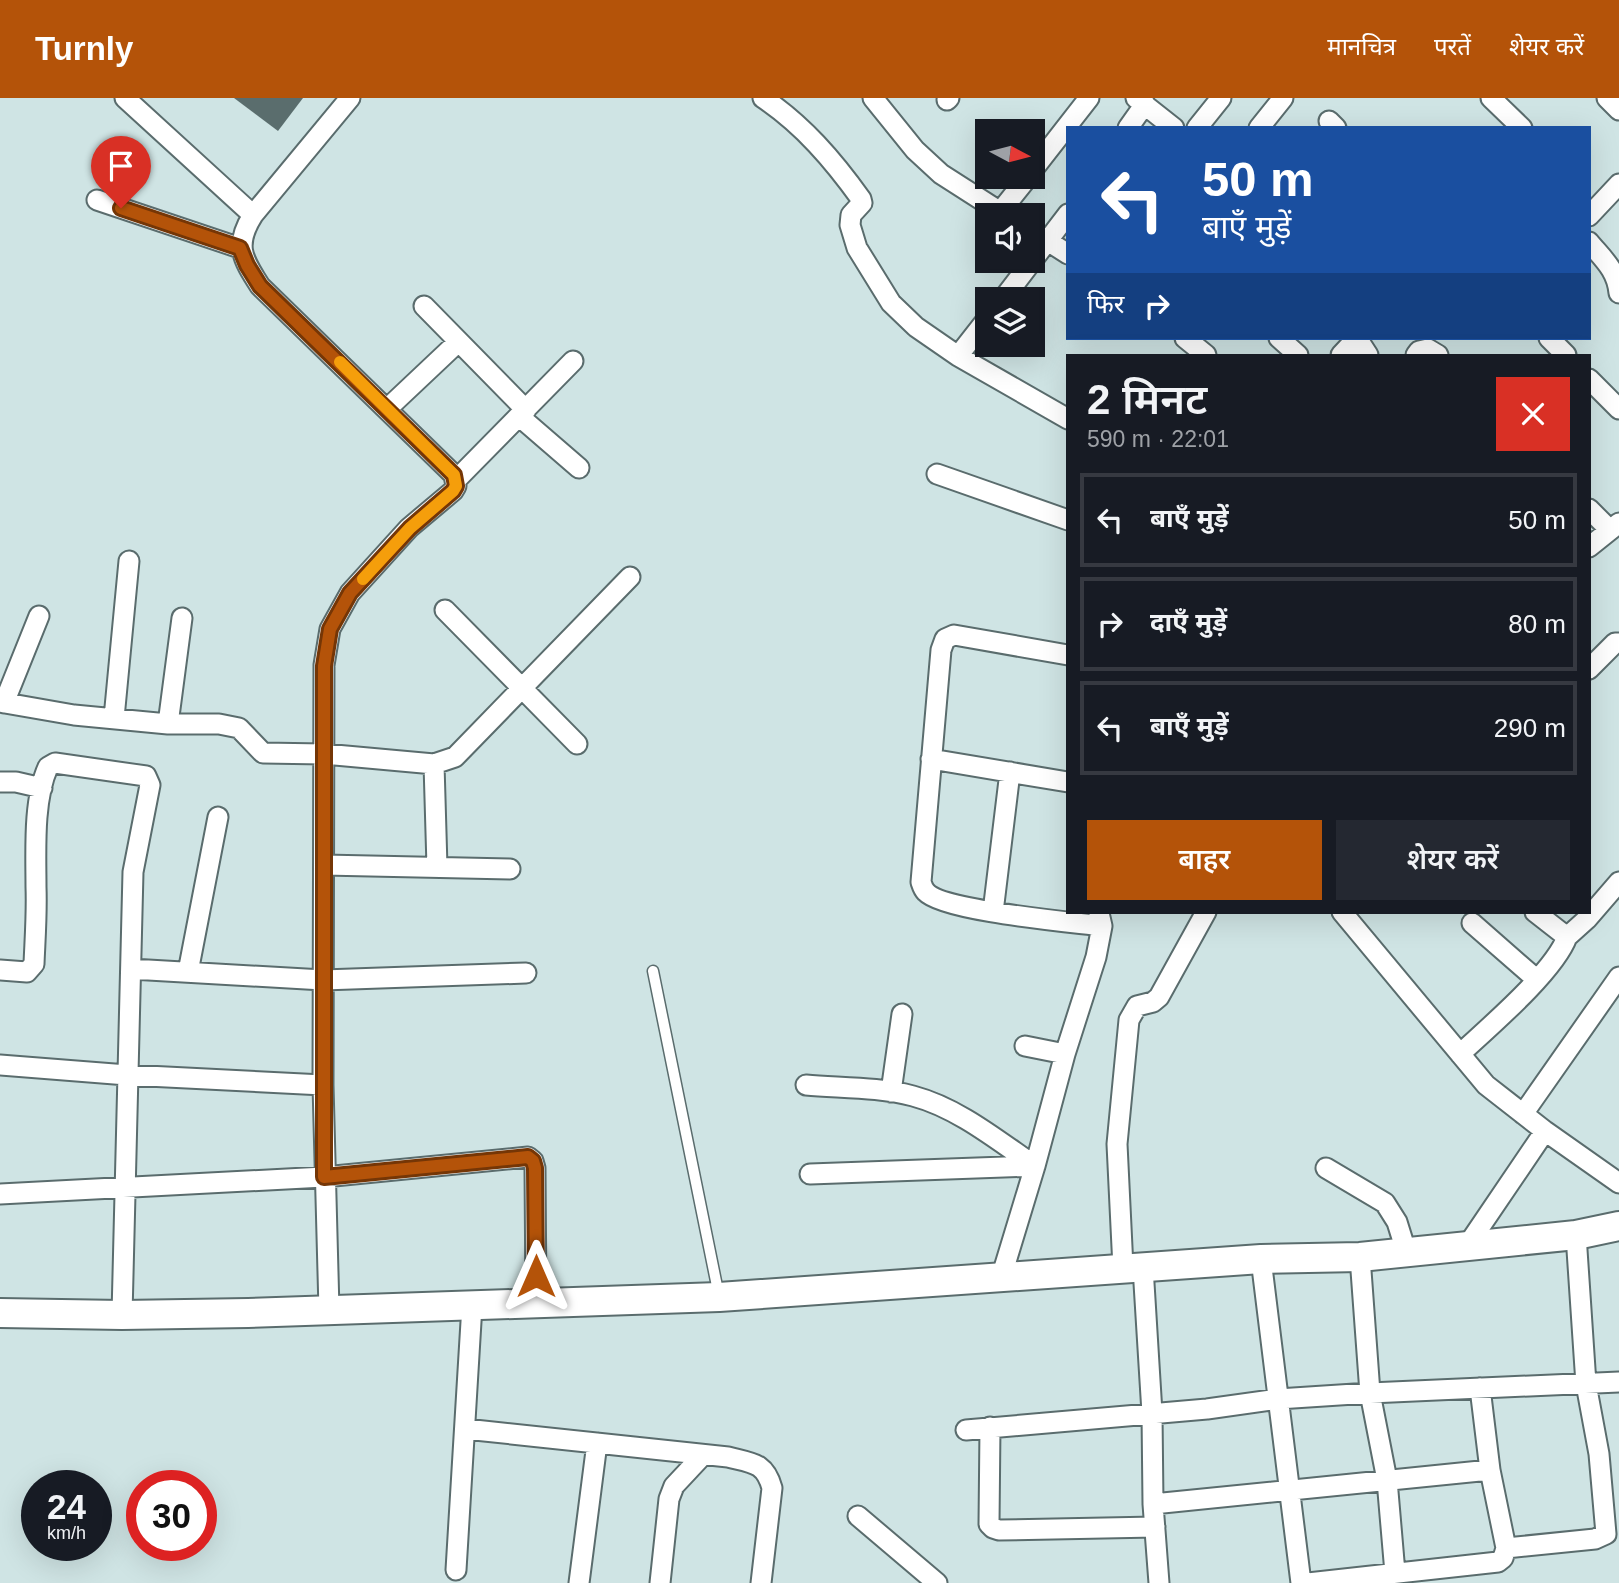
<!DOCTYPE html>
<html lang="hi">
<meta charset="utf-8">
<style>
:root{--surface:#171b24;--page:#242831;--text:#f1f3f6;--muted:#9ea1a6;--line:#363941;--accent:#b45309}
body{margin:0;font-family:Helvetica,"Noto Sans Devanagari",sans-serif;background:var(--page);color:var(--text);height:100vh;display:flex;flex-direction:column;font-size:26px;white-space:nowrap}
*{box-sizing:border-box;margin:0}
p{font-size:23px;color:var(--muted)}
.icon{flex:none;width:38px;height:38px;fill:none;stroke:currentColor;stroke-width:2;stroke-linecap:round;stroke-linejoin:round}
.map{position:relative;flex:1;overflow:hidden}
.sheet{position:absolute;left:1066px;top:256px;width:525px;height:560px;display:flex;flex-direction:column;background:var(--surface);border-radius:0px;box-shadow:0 7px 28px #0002}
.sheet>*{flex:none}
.guide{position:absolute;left:1066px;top:28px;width:525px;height:214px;border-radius:0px;box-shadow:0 7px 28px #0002;background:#1a4fa0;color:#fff;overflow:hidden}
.needle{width:46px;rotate:97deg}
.tools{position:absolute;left:975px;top:21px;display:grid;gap:14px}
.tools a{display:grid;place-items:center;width:70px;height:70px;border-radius:0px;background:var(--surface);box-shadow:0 7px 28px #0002;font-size:35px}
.speed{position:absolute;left:21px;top:1372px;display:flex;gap:14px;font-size:35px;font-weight:700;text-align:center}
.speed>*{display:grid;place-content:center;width:91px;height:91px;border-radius:50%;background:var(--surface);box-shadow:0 7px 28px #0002;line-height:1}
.speed small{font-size:18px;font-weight:400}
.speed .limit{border:10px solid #d22;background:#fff;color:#111}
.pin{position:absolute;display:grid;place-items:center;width:60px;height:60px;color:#fff;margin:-72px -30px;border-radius:50% 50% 50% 0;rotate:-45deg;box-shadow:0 0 7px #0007}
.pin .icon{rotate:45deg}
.me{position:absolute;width:77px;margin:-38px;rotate:0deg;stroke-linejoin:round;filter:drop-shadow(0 0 5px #0008)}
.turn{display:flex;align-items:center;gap:24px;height:147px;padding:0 21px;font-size:32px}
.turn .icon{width:91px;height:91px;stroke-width:2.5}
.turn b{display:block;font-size:49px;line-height:60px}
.then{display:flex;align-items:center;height:66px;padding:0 21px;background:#0003;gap:14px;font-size:26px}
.round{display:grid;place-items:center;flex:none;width:74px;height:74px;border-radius:0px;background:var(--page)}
.summary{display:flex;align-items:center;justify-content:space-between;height:119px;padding:0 21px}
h1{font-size:42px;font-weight:600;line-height:52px}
.cta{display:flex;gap:14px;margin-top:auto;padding:14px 21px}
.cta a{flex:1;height:80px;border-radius:0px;background:var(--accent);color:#fff;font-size:28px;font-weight:600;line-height:80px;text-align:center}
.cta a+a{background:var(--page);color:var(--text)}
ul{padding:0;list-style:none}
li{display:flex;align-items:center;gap:21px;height:94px;margin:0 14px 10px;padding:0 7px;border:4px solid var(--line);border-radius:0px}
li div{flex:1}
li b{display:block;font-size:26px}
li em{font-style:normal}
header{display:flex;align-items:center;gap:42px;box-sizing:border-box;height:98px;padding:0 35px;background:var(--accent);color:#fff}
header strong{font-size:33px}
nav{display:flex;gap:38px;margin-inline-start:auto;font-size:24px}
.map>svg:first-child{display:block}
.building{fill:#5a6d6d}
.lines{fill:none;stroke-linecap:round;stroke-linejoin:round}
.lane-casing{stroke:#5a6c6d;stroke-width:13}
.street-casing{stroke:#5a6c6d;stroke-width:23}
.secondary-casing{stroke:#5a6c6d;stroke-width:32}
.lane{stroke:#fff;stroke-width:10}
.street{stroke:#fff;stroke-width:19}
.secondary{stroke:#fff;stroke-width:28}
.route-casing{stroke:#753606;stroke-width:18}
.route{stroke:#b45309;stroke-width:12}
.slow{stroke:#f59e0b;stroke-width:12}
</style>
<header>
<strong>Turnly</strong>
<nav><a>मानचित्र</a><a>परतें</a><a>शेयर करें</a></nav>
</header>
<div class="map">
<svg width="1619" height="1485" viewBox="0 0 1619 1485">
<rect width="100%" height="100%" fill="#cfe4e4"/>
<path class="building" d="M234,0H303L278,33Z"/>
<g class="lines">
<defs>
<path id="lane" d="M653,873L719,1198"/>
<path id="street" d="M125,0L253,117
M763,0C803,27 833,62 861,101L862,105L851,117L850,127L857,150L891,205L916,229L958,258L1068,321
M873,0L915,52L941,76L1005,117
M1136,0L1174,30
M1491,0L1522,30
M1607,0L1619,12
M947,2L949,0
M1329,23L1336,30
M1128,30L1145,6
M1197,30L1221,0
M1259,30L1283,0
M1032,73L1089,0
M97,102L240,150
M1000,114L1028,79
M1589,118L1619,86
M1032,133L1068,156
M1589,144C1603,161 1617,172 1619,195
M1003,201L1068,116
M424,208L526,312
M1185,240L1206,257
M1279,240L1298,257
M1357,240L1368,257
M1549,240L1566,257
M1341,257L1357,240
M1416,257L1419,253L1428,251L1438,257
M958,258L987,221
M1589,281L1619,311
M388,310L458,244
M520,319L579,370
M937,376L1068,422
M456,382L573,263
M1589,411L1610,432
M1589,449L1619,425
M445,512L577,646
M1068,557L954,537L945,541L941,552L921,784C922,787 923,791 926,794C943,813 1072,824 1102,828
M1589,571L1615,545H1619
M0,604L74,617L168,626H219L239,630L263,655L324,656L434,666L455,659L630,479
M4,605L39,518
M114,620L129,463
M168,626L182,520
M931,661L1068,684
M434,666L437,769
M0,684H16L42,690
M324,767L510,771
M993,814L1010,674
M1342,814L1486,987L1545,1033L1619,1085
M1535,814L1567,839L1587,821L1619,784
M1472,825L1536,881
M131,871L323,882L526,875
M0,872L27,874L34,866C35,841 37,815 36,789C36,754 33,702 48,669L55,665L146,678L150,687L133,774L122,1217
M188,874L218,719
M1025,948L1065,956
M1460,956C1489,929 1554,874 1567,839
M0,967L127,977L323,987
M806,987C841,990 879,989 913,998C958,1010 997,1042 1035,1068L810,1076
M891,994L902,916
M1523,1016L1619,879
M1326,1070L1385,1105L1397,1124L1406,1153
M0,1096L324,1079L528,1059L533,1063L535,1070L536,1206
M1467,1148L1545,1033
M1360,1159L1370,1295L1387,1382L1395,1475
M1261,1161L1301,1485
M1143,1169L1152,1315L1153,1406L1159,1485
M1123,1170L1117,1046L1129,922L1137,908L1153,904L1159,899L1206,814
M1001,1180L1035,1068L1065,956L1096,859L1102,828L1099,815
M329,1212L323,987L324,567L330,531L350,495L409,430L453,393L456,388L454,377L260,188C242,160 234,147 253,117L350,0
M990,1329L989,1426L993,1430L999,1432L1155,1429
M465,1331L728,1359C752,1365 765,1364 772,1390L761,1485
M966,1332L1207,1311L1278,1301L1370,1295L1619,1284
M1153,1406L1490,1372
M858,1418L937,1485
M1506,1450L1595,1441L1606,1436L1599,1356L1586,1286L1576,1137
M456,1472L472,1207
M579,1485L597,1345
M660,1485L669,1401L674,1388L703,1357
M1308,1485L1498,1464L1503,1460L1506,1450L1490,1372L1480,1290"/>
<path id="secondary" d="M0,1215L122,1217L248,1215L719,1199L1261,1161L1360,1159L1576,1137L1619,1128"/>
</defs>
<use href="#lane" class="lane-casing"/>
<use href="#street" class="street-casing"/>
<use href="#secondary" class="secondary-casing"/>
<use href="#lane" class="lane"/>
<use href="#street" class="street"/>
<use href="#secondary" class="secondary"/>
</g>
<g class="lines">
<defs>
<path id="route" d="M121,110L240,150L247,167L260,188L454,377L456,388L453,393L410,430L350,495L330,531L324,568V1079L528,1059L533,1063L535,1070L536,1178"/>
</defs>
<use href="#route" class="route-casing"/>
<use href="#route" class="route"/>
<path class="slow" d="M340,264L454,377L456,388L453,393L410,430L363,481"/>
</g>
</svg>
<div class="tools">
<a><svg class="needle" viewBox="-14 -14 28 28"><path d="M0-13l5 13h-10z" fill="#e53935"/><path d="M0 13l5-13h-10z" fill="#9ea1a6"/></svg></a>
<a><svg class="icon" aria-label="sound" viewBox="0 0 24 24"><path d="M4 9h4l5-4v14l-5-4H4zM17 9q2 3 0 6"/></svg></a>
<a><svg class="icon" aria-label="layers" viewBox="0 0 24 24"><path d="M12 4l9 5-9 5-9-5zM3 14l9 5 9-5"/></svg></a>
</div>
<div class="speed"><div>24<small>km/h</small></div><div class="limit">30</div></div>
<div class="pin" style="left:121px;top:110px;background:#d93025"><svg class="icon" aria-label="arrive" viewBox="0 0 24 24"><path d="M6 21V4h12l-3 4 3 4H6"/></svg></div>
<svg class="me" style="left:536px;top:1178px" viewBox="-20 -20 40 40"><path d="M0-17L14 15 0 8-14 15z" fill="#b45309" stroke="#fff" stroke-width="4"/></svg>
<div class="guide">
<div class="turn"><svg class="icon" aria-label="left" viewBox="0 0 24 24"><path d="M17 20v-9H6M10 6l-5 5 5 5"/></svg><div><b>50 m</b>बाएँ मुड़ें</div></div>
<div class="then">फिर<svg class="icon" aria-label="right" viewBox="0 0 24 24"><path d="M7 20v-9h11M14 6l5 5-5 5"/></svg></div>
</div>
<section class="sheet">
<div class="summary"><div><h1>2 मिनट</h1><p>590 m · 22:01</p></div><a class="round" style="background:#d93025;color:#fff"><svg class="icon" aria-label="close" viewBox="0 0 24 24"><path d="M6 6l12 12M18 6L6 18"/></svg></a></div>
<ul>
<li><svg class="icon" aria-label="left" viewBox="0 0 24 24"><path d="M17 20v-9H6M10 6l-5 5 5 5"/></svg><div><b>बाएँ मुड़ें</b></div><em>50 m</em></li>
<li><svg class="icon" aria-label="right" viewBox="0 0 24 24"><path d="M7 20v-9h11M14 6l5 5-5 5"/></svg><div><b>दाएँ मुड़ें</b></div><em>80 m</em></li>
<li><svg class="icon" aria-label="left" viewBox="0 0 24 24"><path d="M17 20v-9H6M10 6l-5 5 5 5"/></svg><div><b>बाएँ मुड़ें</b></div><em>290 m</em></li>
</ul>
<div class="cta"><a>बाहर</a><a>शेयर करें</a></div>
</section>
</div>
